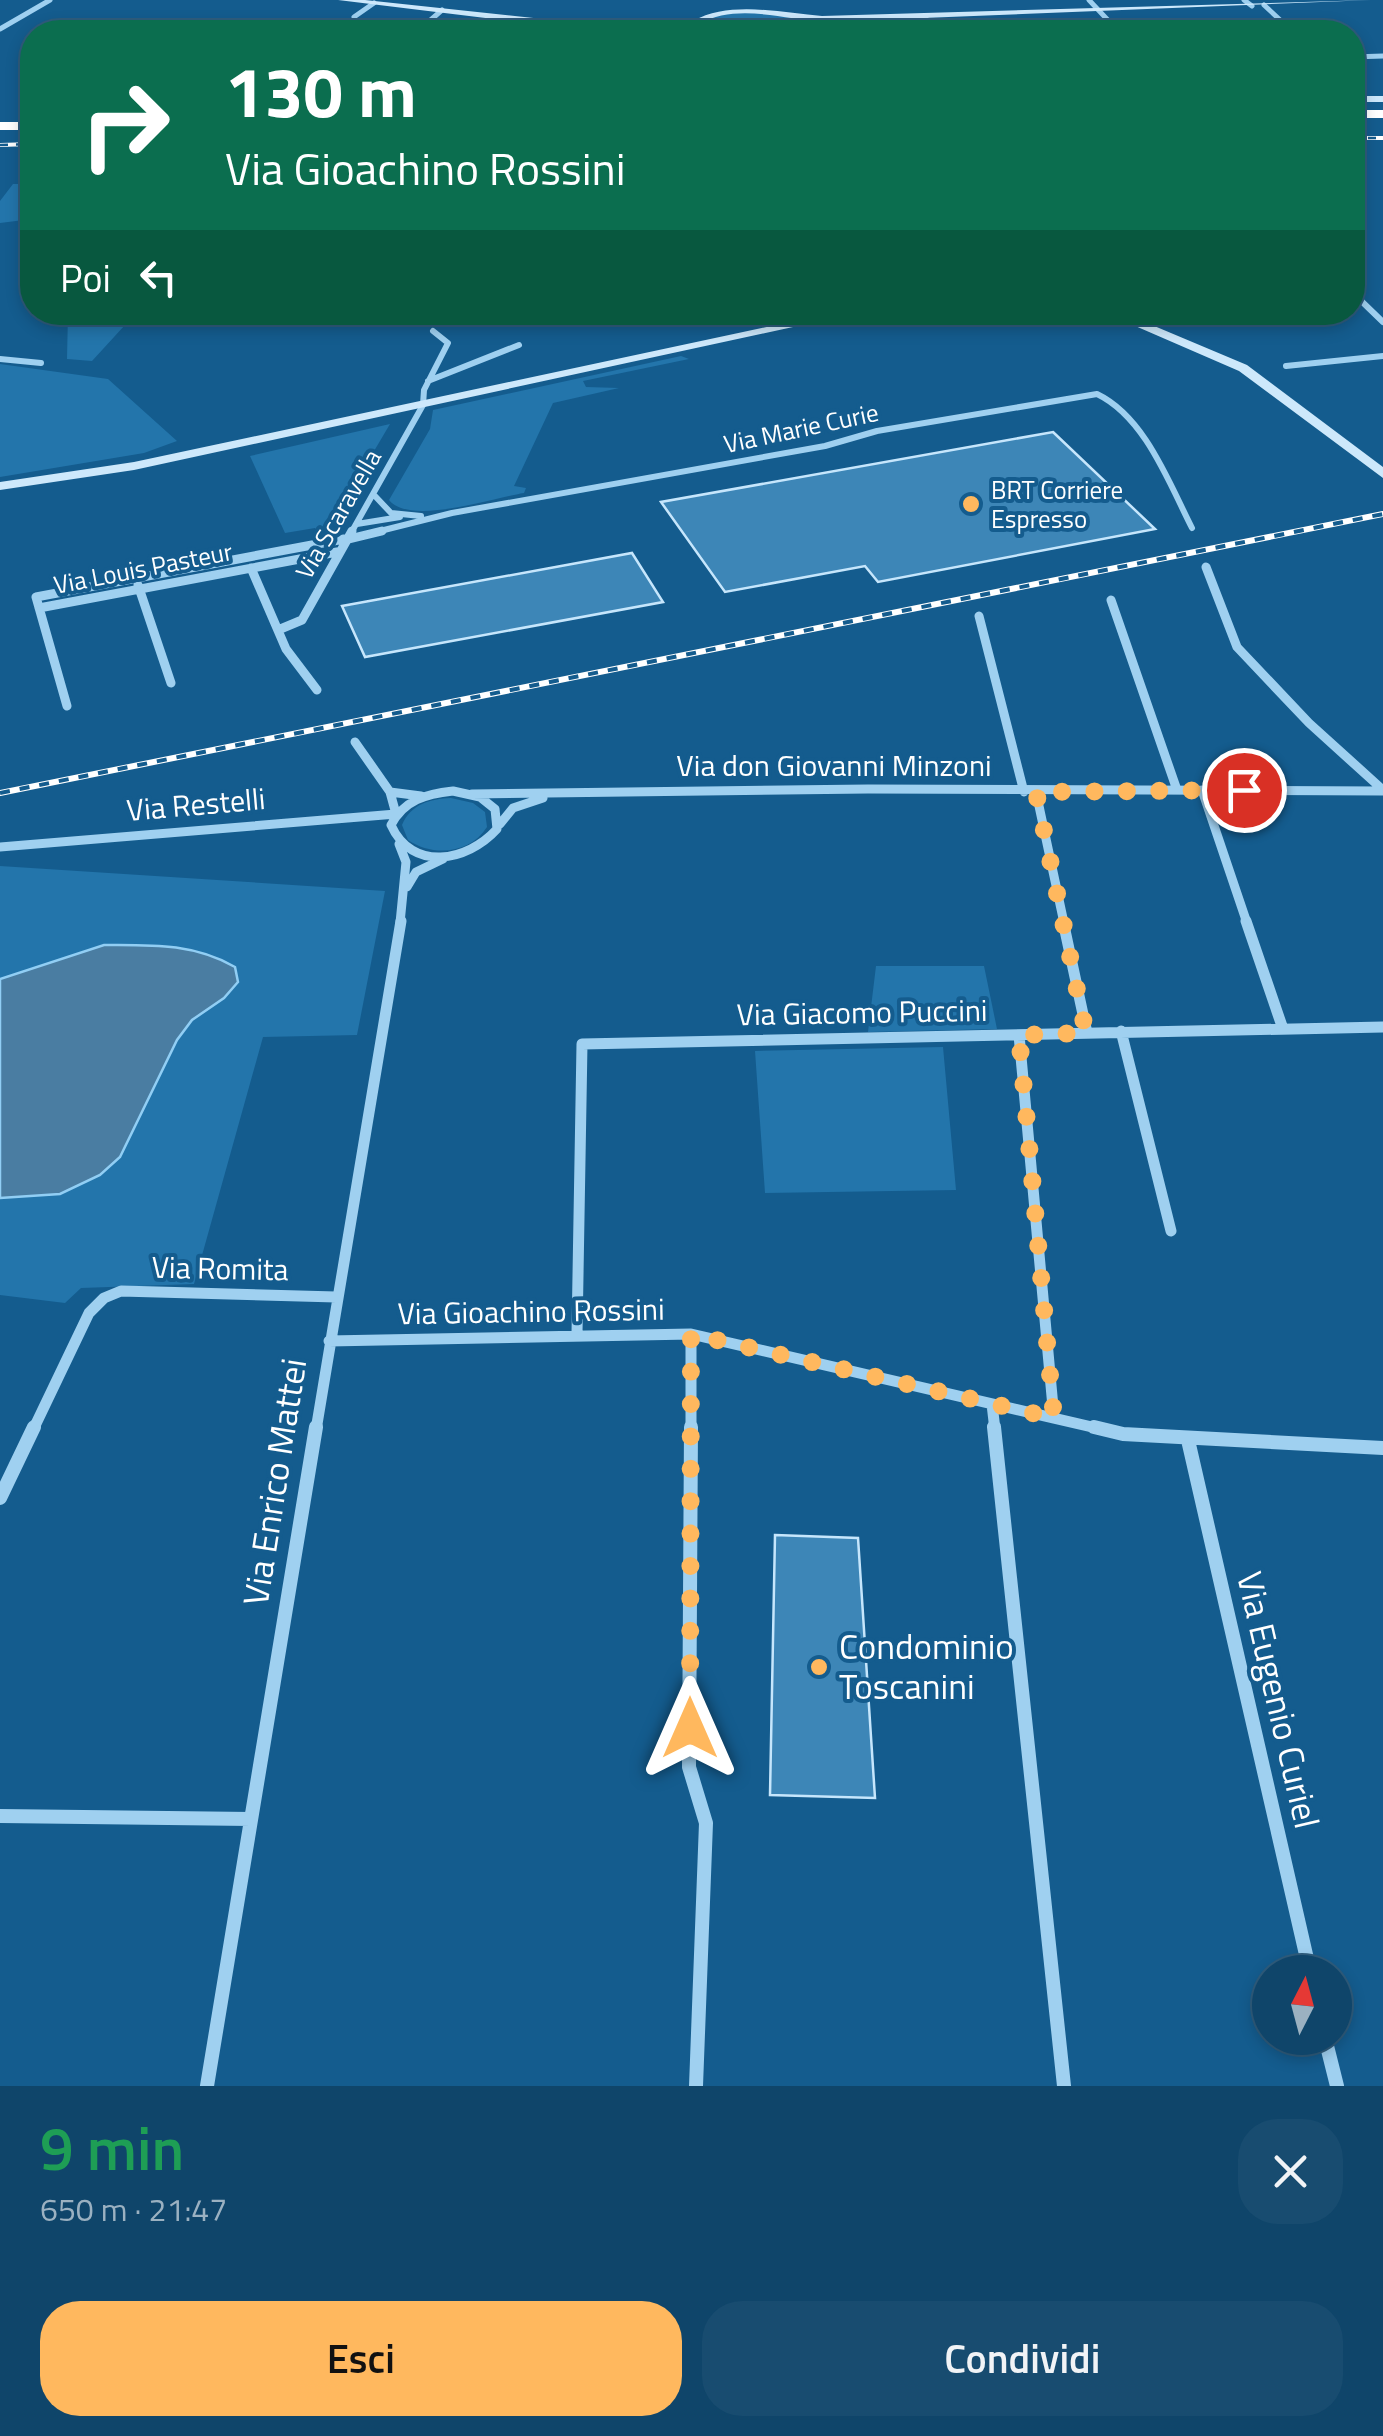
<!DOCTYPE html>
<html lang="it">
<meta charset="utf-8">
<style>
:root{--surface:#0f456a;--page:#184c70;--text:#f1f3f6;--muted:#9bb1c1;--line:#2f5d7e;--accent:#ffb85e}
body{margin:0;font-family:"Titillium Web",sans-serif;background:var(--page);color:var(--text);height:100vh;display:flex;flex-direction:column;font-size:38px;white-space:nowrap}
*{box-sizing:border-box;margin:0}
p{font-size:32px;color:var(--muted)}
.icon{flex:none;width:55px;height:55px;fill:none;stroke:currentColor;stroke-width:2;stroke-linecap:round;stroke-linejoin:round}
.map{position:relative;height:2086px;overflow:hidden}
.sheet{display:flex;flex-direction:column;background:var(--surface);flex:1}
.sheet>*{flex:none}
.top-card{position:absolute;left:20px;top:20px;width:1345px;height:305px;border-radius:40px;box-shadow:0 5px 15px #0003,0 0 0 2px var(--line);background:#0b6e4f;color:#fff;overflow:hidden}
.needle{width:65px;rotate:6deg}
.controls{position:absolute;left:1252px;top:1955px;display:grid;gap:20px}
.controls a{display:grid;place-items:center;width:100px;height:100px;border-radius:50%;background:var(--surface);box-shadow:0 5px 15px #0003,0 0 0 2px var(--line);font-size:50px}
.pin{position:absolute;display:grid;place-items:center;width:85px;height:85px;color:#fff;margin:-42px;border:5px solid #fff;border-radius:50%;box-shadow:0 2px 10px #0007}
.me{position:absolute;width:110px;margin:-55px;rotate:0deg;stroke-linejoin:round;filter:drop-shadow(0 0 8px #0008)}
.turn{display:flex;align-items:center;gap:35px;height:210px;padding:0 40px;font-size:45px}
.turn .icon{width:130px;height:130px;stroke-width:2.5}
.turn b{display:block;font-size:70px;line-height:85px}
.then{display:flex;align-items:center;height:95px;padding:0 40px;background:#0003;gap:20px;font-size:38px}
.round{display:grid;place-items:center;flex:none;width:105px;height:105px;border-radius:40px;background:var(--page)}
.summary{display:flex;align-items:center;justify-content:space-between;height:170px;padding:0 40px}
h1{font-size:60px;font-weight:600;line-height:75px;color:#1e9e55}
.cta{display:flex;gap:20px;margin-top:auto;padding:20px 40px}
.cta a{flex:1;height:115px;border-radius:40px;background:var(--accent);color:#111;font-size:40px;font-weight:600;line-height:115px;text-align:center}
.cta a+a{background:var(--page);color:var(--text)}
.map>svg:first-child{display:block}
.green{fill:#2375ab}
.water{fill:#4a7da2;stroke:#91cef4;stroke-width:2.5}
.building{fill:#3d86b7;stroke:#c6e6fc;stroke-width:2.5}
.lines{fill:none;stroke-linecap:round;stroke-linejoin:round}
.street-far4{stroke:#9fd0f0;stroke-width:5}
.street-far3{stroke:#9fd0f0;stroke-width:6}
.street-far2{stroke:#9fd0f0;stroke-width:9}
.street-far1{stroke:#9fd0f0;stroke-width:11}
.street{stroke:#9fd0f0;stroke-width:14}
.secondary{fill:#cde8fb;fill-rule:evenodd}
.highway{fill:#fff;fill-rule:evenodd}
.rail-far1-casing{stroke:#fff;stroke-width:4}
.rail-casing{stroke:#fff;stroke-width:6}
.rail-far1{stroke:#145c8e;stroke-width:2.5;stroke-dasharray:8;stroke-linecap:butt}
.rail{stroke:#145c8e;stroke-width:4;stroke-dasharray:10;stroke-linecap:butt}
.route{stroke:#ffb85e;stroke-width:18;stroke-dasharray:0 32.4}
.poi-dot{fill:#ffb85e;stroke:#145c8e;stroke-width:4}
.labels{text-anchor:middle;stroke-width:8;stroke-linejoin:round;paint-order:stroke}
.far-street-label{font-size:25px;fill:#fff;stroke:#145c8e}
.far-poi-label{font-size:25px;fill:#fff;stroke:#145c8e;text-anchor:start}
.street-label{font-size:30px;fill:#fff;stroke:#145c8e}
.near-street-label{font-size:35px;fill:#fff;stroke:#145c8e}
.near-poi-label{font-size:35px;fill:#fff;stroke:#145c8e;text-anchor:start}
</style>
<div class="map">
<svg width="1383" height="2086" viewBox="0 0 1383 2086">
<rect width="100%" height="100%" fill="#145c8e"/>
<path class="green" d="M751,9L785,14L799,24L790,32H712L702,23L717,13Z
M13,184H32V219L0,223V201Z
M68,313V312L136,313L92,361L67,359Z
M681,356L689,359L583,381L586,387L619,388L553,403L514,486L526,488L524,493C493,498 410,526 389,500L430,429L433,410Z
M0,364L108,379L177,441L144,453L0,477Z
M390,424L321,541L315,528L285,533L250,456Z
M451,798L473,803L485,812L487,827C470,854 433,857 408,840L402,825C411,804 430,799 451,798Z
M0,866L385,891L357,1035L263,1037L194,1284L81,1288L65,1303L0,1295Z
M876,966H984L997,1029L868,1032Z
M943,1047L956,1190L765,1193L755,1051Z"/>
<path class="water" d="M104,945C151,945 193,943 235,967L238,982L224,998L192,1020L177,1040L120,1157L100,1175L60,1194L0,1198V979Z"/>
<path class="building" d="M1053,432L1155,529L878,582L865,566L725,592L661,502Z
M632,553L663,602L365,657L342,606Z
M775,1535L858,1538L875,1798L770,1795Z"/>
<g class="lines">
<path class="street-far4" d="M1089,0L1119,32
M1244,0L1252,6
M1264,5L1293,32
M354,17L374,3
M0,29L50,0
M417,32L442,10
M609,32L611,22
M921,32L926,17
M1352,57L1383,56"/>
<path class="street-far3" d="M1352,292L1383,322
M0,359L41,363
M1286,366L1383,356
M428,381L519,345
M374,495L391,513L421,516
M357,524L400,517
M351,533L423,405L424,390L448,343L433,331
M372,533L452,513L825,446L877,431L1097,394C1145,417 1169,483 1192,528"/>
<path class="street-far2" d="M349,539L382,531
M1206,567L1237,647L1309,723L1383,790
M251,568L286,649L317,690
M138,585L171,683
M1111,600L1177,790
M39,608L337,552
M979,616L1024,792
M278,630L302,620L352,531
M67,706L36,597L344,539
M355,742L390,792
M1202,790L1247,923
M453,791L480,797L495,809L497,829C467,862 412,872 391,825C404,800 426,794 453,791Z
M1036,792L1064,923
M472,794L868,789L1383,791
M500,824L513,808L543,798
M399,844L406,862L400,923
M0,847L396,814L390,792L421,796
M407,887L416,872L443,859"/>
<path class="street-far1" d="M1063,921L1087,1033
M1246,921L1283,1029
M1121,1031L1171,1231
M1019,1035L1054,1418
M577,1333L582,1044L1383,1027
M329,1341L691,1334L1105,1430
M992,1404L995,1430
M33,1430L89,1313L104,1298L121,1291L336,1297
M316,1430L401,921
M691,1430V1334"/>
<path class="street" d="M691,1427L689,1767L706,1823L696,2086
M994,1427L1064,2086
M1094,1427L1123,1434L1383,1448
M1188,1440L1310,1972
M0,1498L34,1427
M0,1816L251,1819
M1325,2038L1337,2086
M207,2086L316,1427"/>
<path class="secondary" d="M338,0H365L552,20L693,21C731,0 781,13 822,16L1371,0L822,22C784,19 735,3 700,24L707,32H698L693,27L552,26Z
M1352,96H1383V102H1352Z
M837,312H862L134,470L0,490V482L134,462Z
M1103,312H1121L1247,365L1383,467V478L1239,371Z"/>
<path class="highway" d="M1352,110H1383V118H1352Z
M0,122H32V130H0Z"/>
<defs>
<path id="rail-far1" d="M1352,138H1383
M0,145L32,144"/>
<path id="rail" d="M0,793L1383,514"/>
</defs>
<use href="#rail-far1" class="rail-far1-casing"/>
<use href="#rail" class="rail-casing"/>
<use href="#rail-far1" class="rail-far1"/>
<use href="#rail" class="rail"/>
</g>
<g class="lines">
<path class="route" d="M690,1728L691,1334L1054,1418L1019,1035L1086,1033L1036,792L1244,790"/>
</g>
<g class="poi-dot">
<circle cx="971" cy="504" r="10"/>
<circle cx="819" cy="1667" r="10"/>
</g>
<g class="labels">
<g class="far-street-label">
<text transform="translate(801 428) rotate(-12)" y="9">Via Marie Curie</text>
<text transform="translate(338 514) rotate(-60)" y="9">Via Scaravella</text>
<text transform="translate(143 568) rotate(-11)" y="9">Via Louis Pasteur</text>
</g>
<g class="far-poi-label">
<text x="991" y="499">BRT Corriere<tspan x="991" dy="29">Espresso</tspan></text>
</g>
<g class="street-label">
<text x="834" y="776">Via don Giovanni Minzoni</text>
<text transform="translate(196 805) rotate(-5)" y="10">Via Restelli</text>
<text transform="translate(862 1013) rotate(-1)" y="10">Via Giacomo Puccini</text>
<text transform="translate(220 1269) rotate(1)" y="10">Via Romita</text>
<text transform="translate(531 1312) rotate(-1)" y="10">Via Gioachino Rossini</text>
</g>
<g class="near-street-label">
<text transform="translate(275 1482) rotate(-81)" y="12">Via Enrico Mattei</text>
<text transform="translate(1278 1700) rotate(77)" y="12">Via Eugenio Curiel</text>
</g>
<g class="near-poi-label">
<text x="839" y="1659">Condominio<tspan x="839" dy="40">Toscanini</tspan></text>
</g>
</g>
</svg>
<div class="controls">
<a><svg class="needle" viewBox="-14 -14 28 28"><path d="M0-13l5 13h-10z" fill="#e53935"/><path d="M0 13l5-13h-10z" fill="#9bb1c1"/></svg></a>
</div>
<div class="pin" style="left:1244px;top:790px;background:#d93025"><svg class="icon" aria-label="arrive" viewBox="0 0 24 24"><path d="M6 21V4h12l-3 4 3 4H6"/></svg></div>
<svg class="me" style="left:690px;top:1728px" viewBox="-20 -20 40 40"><path d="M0-17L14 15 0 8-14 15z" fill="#ffb85e" stroke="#fff" stroke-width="4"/></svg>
<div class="top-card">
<div class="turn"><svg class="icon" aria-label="right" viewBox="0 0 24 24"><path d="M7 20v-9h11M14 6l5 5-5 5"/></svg><div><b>130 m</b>Via Gioachino Rossini</div></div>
<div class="then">Poi<svg class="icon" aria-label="left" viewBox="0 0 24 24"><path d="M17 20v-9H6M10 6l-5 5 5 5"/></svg></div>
</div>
</div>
<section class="sheet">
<div class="summary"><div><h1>9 min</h1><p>650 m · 21:47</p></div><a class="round"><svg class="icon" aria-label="close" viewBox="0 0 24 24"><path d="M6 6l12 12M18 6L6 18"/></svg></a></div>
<div class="cta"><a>Esci</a><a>Condividi</a></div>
</section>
